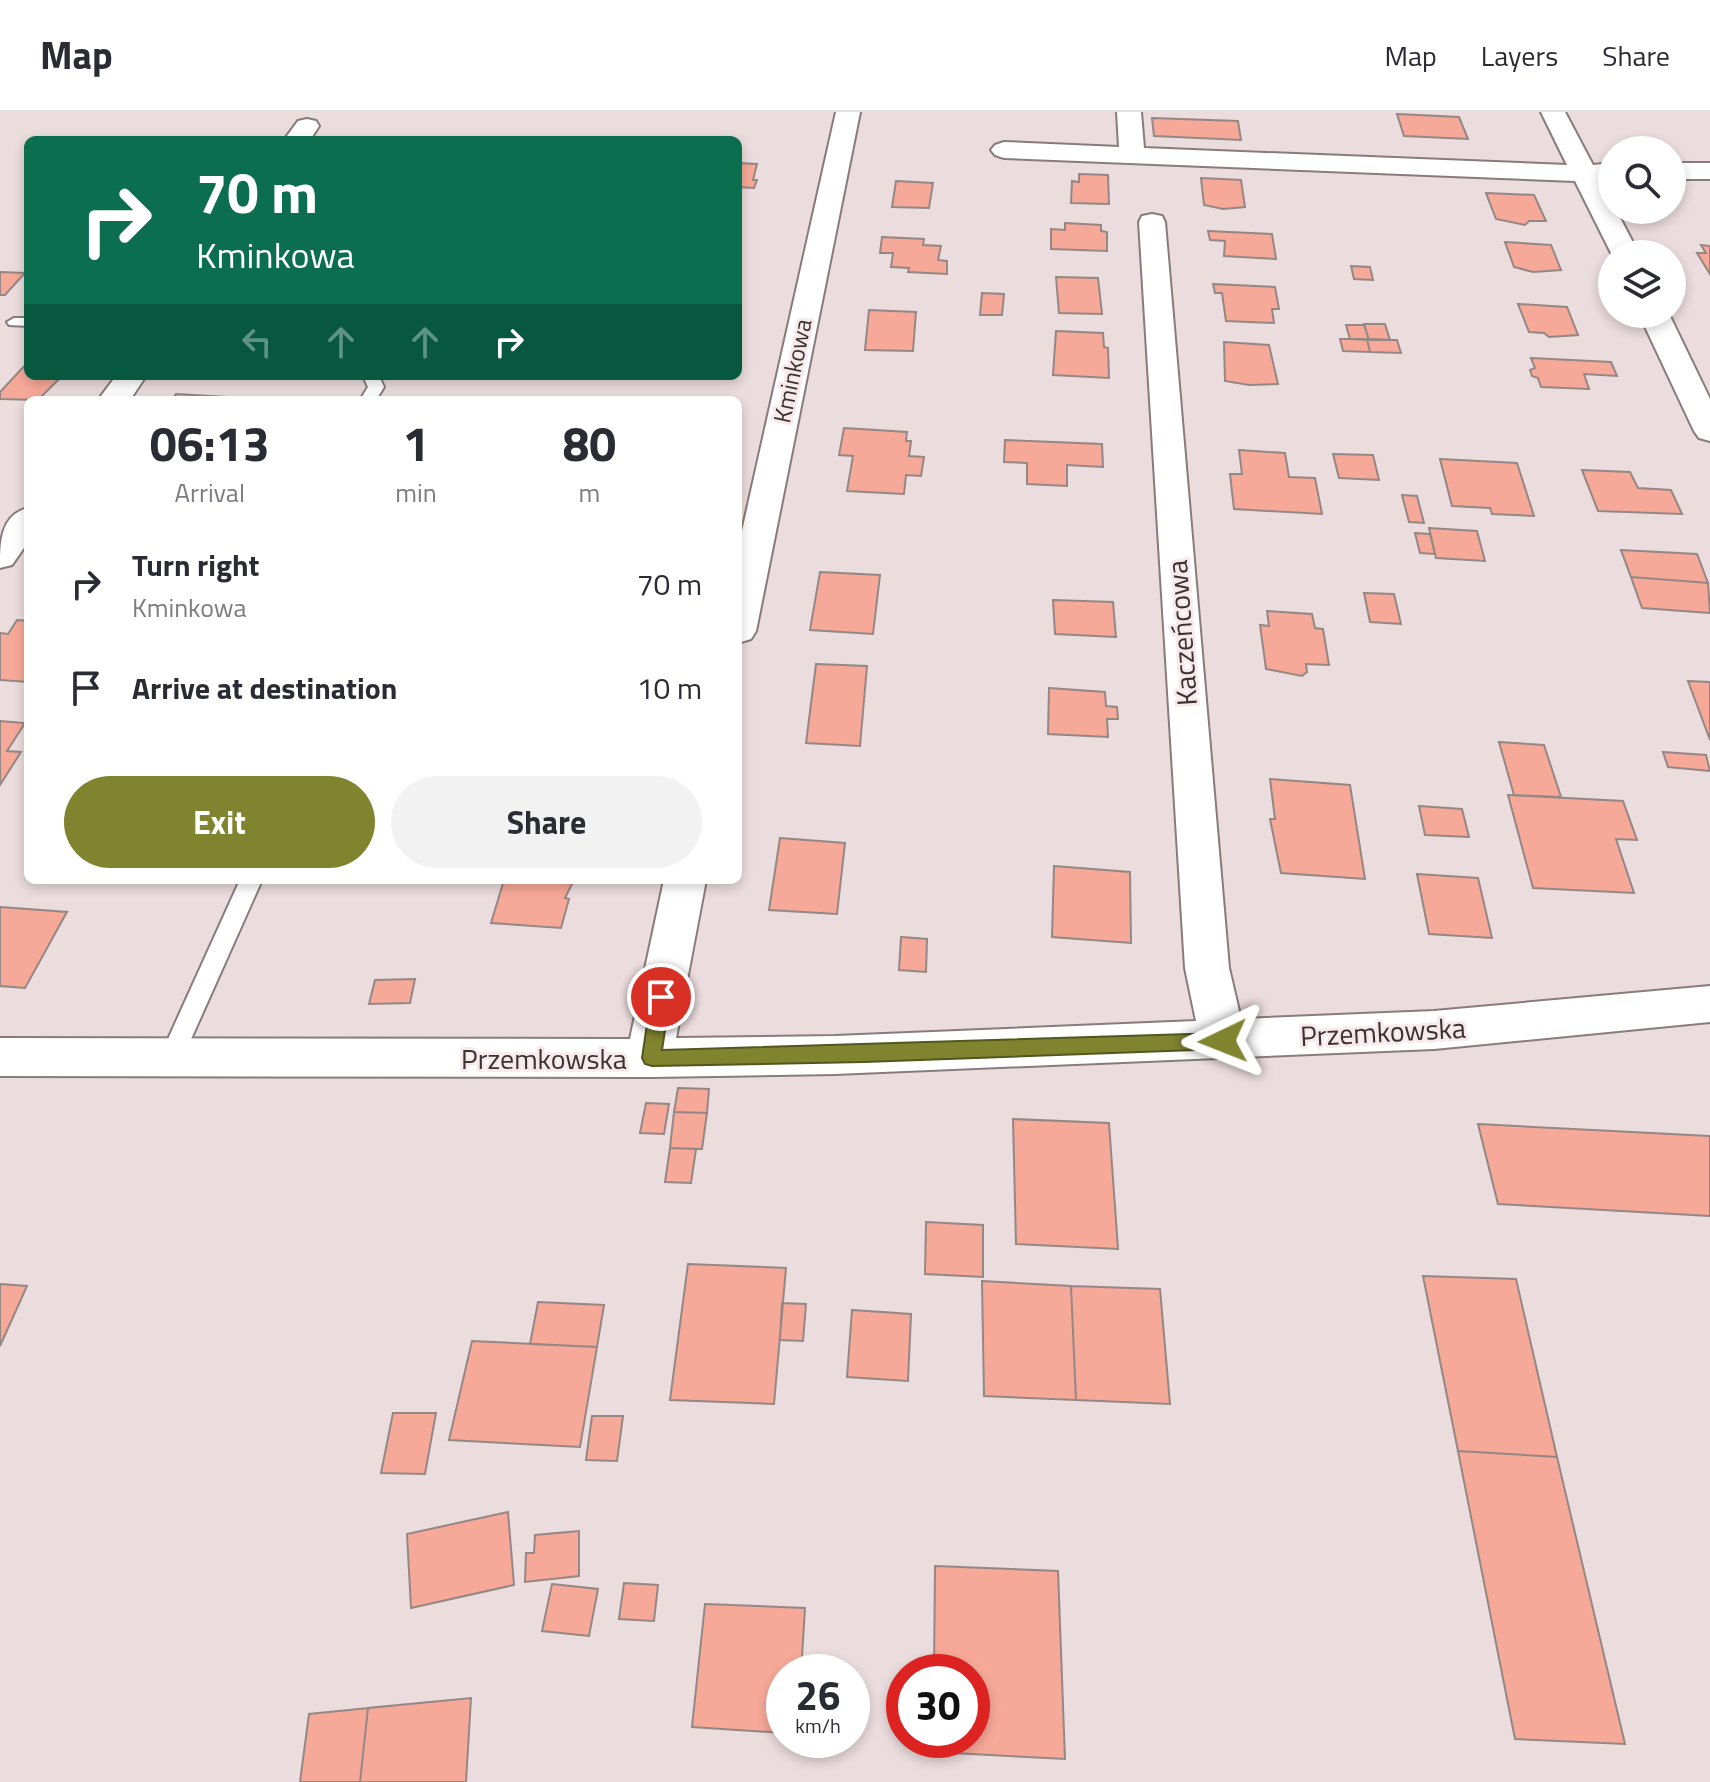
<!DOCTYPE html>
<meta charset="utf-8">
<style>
:root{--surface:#fff;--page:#f2f2f3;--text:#2b2b33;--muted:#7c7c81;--line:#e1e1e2;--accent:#80842f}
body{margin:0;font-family:"Titillium Web",sans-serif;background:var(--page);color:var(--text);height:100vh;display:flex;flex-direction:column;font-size:30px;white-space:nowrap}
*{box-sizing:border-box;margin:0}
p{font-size:26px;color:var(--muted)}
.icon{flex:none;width:44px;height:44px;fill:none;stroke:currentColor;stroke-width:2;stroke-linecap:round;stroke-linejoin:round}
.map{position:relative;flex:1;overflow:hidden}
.sheet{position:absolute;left:24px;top:284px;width:718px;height:488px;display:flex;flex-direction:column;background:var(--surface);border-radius:12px;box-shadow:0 4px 12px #0003}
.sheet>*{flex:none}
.top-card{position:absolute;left:24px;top:24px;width:718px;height:244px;border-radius:12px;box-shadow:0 4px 12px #0003;background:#0b6e4f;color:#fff;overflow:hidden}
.tools{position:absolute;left:1598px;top:24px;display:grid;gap:16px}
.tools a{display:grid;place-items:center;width:88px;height:88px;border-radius:50%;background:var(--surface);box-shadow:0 4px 12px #0003;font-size:40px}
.speed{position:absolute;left:766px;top:1542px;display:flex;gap:16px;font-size:40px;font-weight:700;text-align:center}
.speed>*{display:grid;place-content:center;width:104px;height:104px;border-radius:50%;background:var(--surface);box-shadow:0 4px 12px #0003;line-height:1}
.speed small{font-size:20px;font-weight:400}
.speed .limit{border:12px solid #d22;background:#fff;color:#111}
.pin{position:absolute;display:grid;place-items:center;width:68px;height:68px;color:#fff;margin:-34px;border:4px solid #fff;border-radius:50%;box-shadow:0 2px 8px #0007}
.me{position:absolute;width:88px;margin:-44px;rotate:268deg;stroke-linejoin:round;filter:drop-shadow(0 0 6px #0008)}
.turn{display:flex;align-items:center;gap:28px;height:168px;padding:0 40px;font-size:36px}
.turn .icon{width:104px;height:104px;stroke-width:2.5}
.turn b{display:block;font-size:56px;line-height:68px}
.lanes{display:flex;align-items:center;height:76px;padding:0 40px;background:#0003;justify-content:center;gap:40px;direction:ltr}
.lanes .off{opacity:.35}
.eta{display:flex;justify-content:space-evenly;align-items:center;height:136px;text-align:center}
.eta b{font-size:48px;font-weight:700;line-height:56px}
.action{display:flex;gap:16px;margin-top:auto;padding:16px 40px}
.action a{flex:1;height:92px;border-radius:48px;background:var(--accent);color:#fff;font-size:32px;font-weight:700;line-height:92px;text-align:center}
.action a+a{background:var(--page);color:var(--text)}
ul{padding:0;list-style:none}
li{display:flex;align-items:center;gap:24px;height:104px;padding:0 40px}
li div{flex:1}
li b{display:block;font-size:30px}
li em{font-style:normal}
header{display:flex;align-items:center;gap:48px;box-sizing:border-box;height:112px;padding:0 40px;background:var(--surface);border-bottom:2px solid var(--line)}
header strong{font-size:38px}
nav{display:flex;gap:44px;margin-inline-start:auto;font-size:28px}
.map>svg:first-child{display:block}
.building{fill:#f7a999;stroke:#948784;stroke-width:2}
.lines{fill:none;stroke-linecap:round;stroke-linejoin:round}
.lane-casing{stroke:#897b7c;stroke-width:4}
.street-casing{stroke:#897b7c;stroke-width:4}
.lane{fill:#fff;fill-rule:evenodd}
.street{fill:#fff;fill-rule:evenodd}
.route{fill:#80842f;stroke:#53561f;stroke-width:2}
.labels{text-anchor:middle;stroke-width:6;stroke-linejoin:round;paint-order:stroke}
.far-street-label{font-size:24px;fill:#393334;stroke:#f8e9ea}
.street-label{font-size:28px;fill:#393334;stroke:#f8e9ea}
</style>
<header>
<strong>Map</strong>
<nav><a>Map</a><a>Layers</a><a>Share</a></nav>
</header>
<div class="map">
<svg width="1710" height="1670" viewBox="0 0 1710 1670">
<rect width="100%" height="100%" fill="#ebdcdd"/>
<path class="building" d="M1397,2L1459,5L1468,27L1404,24Z
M1152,6L1238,9L1241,28L1154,24Z
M738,51L757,52L753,68H757L754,76L738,75Z
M1079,62L1108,63L1109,92L1071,91L1072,69L1079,70Z
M1201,66L1241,68L1245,95L1223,97L1204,93Z
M896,69L933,71L929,96L892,95Z
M1486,81L1534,83L1546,109H1529L1525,113L1496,107Z
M1065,111L1101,113V119L1107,120V139L1051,137V117L1065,118Z
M1208,119L1272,122L1276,147L1224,144L1225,129L1210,128Z
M882,125L924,127L923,133L941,134L938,148L947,149V162L908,160L909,156L891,155L893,141H880Z
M1505,130L1551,133L1561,158L1533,160L1514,155Z
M1701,133L1710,134V162L1697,141H1706Z
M1351,154L1370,155L1373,168L1354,167Z
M0,160L25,161L5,183H0Z
M1056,165L1098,166L1102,202L1059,201Z
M1213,172L1275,175L1279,197H1272L1274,211L1226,209L1222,181H1215Z
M982,181L1004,182L1002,203H980Z
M1518,192L1567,195L1578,223L1549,225L1544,221L1529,220Z
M869,198L916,200L913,239L865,238Z
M1364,212H1385L1390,228H1369Z
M1346,213H1364L1369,228L1350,227Z
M1056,219L1103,221L1104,235L1108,236L1109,266L1053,263Z
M1340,227H1367L1370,240L1343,239Z
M1367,227L1397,228L1401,241L1370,240Z
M1224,230L1269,233L1278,272L1249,273L1225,269Z
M1531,246L1611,250L1617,264L1584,262L1589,277L1541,275L1538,266L1532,264L1530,258L1535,256Z
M28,250V264H56L54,267H59L38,288L0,287V280Z
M176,282L225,285L223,288H226H172Z
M844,316L907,320L906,329H911L909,344L924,345L921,364L906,363L904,382L847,379L853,344L839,343Z
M1005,328L1102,332L1103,355L1067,353V374L1027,372V351L1004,350Z
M1239,338L1285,341L1289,365L1315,366L1322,402L1234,397L1230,362H1242Z
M1333,342L1373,343L1379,368L1339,366Z
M1440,347L1517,351L1534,404L1492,402L1490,396L1452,394Z
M1582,358L1630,360L1638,376L1671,378L1682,402L1598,399Z
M1402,383L1417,384L1424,411L1409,410Z
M1429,416L1477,419L1485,449L1436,446Z
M1415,421L1430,422L1435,442L1420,441Z
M1621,438L1697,442L1708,471L1631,465Z
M820,460L880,463L873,522L810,518Z
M1631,465L1708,471L1710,501L1642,496Z
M1364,481L1394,482L1401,512L1370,510Z
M1053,488L1113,490L1116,525L1055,522Z
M1267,499L1312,502L1315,516L1323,517L1329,553L1306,552L1307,560L1302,564L1266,557L1260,513L1269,514Z
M17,508L28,509V570L0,568V521L8,522Z
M816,552L867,554L860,634L806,631Z
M1688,569L1710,570V628Z
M1049,576L1105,580L1106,594L1117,595L1118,607H1107L1108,625L1048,622Z
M0,609L25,611L7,639L21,640L0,673Z
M1499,630L1544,633L1561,685L1514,683Z
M1663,640L1706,643L1710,659L1668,655Z
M1270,667L1350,673L1365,767L1281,761L1270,707H1275Z
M1508,683L1623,689L1637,728L1616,727L1634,781L1533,776Z
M1419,694L1462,697L1469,725L1425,723Z
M780,726L845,731L837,802L769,798Z
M1054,754L1130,760L1131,831L1052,825Z
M1417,762L1478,766L1492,826L1429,822Z
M574,768L565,786L569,787L561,816L491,811L504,768Z
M0,795L67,800L25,876L0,874Z
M901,825L927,827L926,860L899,858Z
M415,867L410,891L369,892L375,868Z
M678,976L709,977L707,1001L674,1000Z
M646,991L669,992L664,1022L640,1021Z
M674,1000L707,1001L702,1037L670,1036Z
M1013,1007L1109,1011L1118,1137L1016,1132Z
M1478,1012L1710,1024V1104L1498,1092Z
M670,1036L696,1037L691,1071L665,1070Z
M926,1110L983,1113V1165L925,1162Z
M688,1152L786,1156L774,1292L670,1288Z
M1423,1164L1516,1167L1557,1345L1458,1339Z
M982,1169L1071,1174L1076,1288L984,1284Z
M0,1172L27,1174L0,1234Z
M1071,1174L1160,1177L1170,1292L1076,1288Z
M538,1190L604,1193L597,1235L530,1232Z
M782,1191L806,1192L803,1229L780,1228Z
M852,1198L911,1202L908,1269L847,1265Z
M472,1229L597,1235L580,1335L449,1328Z
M393,1301H436L425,1362L381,1361Z
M592,1304H623L617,1349L586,1348Z
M1458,1339L1557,1345L1625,1632L1515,1627Z
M508,1400L514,1473L411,1496L407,1422Z
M579,1419V1464L525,1470L526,1441H534L535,1423Z
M935,1454L1058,1459L1065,1647L934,1640V1628H972V1560H934Z
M624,1471L658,1473L654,1509L619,1507Z
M552,1472L598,1477L589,1524L542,1519Z
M705,1492L805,1496L801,1560H784V1621L692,1615Z
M471,1586L466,1670H360L368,1596Z
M368,1596L360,1670H300L309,1602Z"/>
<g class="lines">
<defs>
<path id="lane" d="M14,206H28V214L9,213L7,210Z
M363,264H379L384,275L376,288H360L368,275Z
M240,768H262L179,954L171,957L163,954L159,947Z"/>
<path id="street" d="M836,0H860L756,519L751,527L738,531V437Z
M1117,0H1141L1144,36L1567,53L1541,0H1565L1593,53L1612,51V67L1600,68L1612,90V98H1616L1639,142L1612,143L1575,69L1004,46L995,43L991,38L995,33L1004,30L1119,35Z
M307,7L316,9L319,14L310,28H284L298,9Z
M1672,51H1710V67H1672Z
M1152,102L1162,104L1165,110L1229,856L1241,907L1434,899L1710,874V910L1434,937L835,962L652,965L0,964V926L630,927L664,768H706L676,926L835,924L1196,909L1185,856L1139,110L1142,104Z
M1639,202H1669L1710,287V329L1699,326L1694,319Z
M116,264H146L130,288H98Z
M28,396V430L12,453L0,456C0,431 0,403 28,396Z"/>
</defs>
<use href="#lane" class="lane-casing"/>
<use href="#street" class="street-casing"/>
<use href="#lane" class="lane"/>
<use href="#street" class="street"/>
</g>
<path class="route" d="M661,877L667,879L670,885L662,938L1223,921L1230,924L1233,929L1230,935L1223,937L864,950L652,954L645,952L642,946L651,885L654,879Z"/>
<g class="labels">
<g class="far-street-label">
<text transform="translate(793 259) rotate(-78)" y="8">Kminkowa</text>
</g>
<g class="street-label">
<text transform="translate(1182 521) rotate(-94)" y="10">Kaczeńcowa</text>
<text transform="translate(1383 920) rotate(-3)" y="10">Przemkowska</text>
<text x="544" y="957">Przemkowska</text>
</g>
</g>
</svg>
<div class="tools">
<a><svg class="icon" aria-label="search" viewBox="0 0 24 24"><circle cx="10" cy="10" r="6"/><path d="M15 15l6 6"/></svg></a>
<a><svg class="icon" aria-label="layers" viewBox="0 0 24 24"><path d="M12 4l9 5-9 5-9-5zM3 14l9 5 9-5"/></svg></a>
</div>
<div class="speed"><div>26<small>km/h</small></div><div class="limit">30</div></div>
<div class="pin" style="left:661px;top:885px;background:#d93025"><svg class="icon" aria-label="arrive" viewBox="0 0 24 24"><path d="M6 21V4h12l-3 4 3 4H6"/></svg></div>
<svg class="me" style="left:1223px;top:929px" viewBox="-20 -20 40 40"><path d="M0-17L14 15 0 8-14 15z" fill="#80842f" stroke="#fff" stroke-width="4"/></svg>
<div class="top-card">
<div class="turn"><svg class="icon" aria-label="right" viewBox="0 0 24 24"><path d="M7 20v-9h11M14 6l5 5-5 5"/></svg><div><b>70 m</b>Kminkowa</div></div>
<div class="lanes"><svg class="icon off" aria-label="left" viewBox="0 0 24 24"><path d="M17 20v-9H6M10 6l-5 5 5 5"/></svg><svg class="icon off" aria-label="ahead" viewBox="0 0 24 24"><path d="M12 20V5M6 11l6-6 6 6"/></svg><svg class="icon off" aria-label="ahead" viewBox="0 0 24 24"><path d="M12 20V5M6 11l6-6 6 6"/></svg><svg class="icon" aria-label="right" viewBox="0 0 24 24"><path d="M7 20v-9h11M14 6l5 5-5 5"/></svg></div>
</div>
<section class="sheet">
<div class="eta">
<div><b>06:13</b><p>Arrival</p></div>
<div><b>1</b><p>min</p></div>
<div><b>80</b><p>m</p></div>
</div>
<ul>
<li><svg class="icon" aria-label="right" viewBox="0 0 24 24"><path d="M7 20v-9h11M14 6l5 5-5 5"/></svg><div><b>Turn right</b><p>Kminkowa</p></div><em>70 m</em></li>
<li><svg class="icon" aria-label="arrive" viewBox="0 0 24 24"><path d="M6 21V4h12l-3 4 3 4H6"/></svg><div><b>Arrive at destination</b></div><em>10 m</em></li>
</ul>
<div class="action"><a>Exit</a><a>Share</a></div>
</section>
</div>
